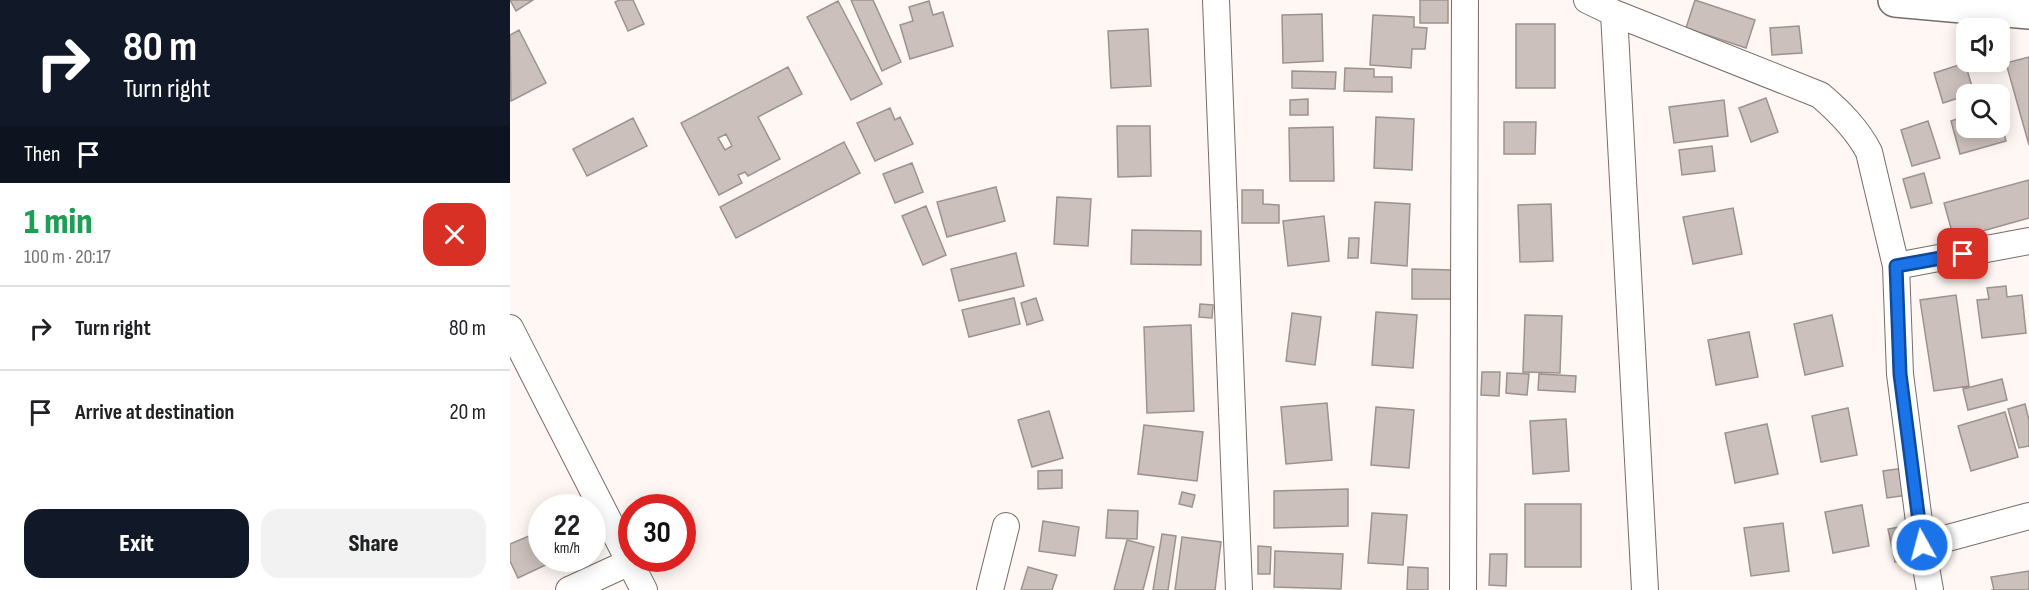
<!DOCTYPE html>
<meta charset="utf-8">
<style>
:root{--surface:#fff;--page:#f2f2f2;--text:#202124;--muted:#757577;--line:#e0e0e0;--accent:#111827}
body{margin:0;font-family:"Sofia Sans Condensed",sans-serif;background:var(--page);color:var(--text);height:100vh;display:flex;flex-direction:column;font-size:22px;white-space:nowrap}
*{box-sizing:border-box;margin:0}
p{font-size:20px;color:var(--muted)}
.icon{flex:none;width:33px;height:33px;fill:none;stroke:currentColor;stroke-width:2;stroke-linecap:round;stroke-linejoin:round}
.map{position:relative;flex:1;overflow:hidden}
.details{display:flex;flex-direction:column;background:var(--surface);width:510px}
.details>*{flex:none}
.top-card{background:#111827;color:#fff;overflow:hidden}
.tools{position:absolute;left:1446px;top:18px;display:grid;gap:12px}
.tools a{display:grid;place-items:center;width:54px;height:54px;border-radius:12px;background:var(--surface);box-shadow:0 3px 15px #0003;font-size:30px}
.speed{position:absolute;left:18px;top:494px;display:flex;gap:12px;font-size:30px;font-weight:700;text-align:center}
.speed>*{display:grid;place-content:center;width:78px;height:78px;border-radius:50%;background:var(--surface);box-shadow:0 3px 15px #0003;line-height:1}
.speed small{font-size:15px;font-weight:400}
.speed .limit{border:9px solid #d22;background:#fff;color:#111}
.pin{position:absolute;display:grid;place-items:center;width:51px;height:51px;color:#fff;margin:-26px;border-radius:12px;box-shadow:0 3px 9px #0006}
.me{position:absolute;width:66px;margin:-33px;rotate:353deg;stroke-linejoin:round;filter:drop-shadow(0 0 4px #0008)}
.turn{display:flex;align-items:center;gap:21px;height:126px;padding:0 24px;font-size:27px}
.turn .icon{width:78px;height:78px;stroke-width:2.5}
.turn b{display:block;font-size:42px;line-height:51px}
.then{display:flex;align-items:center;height:57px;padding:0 24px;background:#0003;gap:12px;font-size:22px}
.round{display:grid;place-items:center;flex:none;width:63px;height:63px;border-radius:18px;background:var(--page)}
.headline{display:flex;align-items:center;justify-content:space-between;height:102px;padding:0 24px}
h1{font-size:36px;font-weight:800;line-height:45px;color:#1e9e55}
.primary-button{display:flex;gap:12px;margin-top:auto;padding:12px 24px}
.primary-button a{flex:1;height:69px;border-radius:18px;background:var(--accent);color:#fff;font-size:24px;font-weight:800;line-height:69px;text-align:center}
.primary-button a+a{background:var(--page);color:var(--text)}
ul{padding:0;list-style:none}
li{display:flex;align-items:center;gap:18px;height:84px;padding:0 24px;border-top:2px solid var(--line)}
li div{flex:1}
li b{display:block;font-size:22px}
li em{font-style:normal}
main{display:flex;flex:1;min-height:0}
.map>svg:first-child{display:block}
.building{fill:#cbc0bb;stroke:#9d928d;stroke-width:1.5;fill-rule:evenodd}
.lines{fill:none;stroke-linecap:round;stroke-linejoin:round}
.minor-casing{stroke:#776d68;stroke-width:28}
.trunk-casing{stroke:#776d68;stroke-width:36}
.minor{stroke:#fff;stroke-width:26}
.trunk{stroke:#fff;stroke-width:33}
.route-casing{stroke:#114b97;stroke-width:15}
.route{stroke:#1a73e8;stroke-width:10}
</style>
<main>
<section class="details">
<div class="top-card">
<div class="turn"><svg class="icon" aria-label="right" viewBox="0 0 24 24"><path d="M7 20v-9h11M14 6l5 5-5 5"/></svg><div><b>80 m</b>Turn right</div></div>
<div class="then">Then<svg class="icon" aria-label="arrive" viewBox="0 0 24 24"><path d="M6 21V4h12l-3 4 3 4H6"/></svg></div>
</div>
<div class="headline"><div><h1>1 min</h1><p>100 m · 20:17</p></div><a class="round" style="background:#d93025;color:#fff"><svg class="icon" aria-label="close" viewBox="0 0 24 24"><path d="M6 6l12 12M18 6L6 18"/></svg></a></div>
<ul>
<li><svg class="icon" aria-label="right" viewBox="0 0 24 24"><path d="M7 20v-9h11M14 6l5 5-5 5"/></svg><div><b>Turn right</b></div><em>80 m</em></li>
<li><svg class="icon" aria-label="arrive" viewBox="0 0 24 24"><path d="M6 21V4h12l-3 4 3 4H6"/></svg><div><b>Arrive at destination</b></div><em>20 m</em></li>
</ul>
<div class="primary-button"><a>Exit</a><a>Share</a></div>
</section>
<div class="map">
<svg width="1519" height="590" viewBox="0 0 1519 590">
<rect width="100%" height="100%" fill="#fef7f3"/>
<path class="building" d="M0,0H23L6,11Z
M110,0H123L134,24L118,31L105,2Z
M341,0H363L391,62L372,71Z
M910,0H938V23H910Z
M1185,0L1245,20L1236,48L1176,28Z
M328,1L372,84L341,100L297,17Z
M419,1L423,15L433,12L443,46L400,59L390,25L403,21L399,7Z
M812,14L813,61L773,63L772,15Z
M863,15L904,17V27L917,28L915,49H902L901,68L860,65Z
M1006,24H1045V88H1006Z
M1289,26L1292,53L1262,55L1260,28Z
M638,29L641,86L601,88L598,31Z
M9,30L36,83L1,101L0,35Z
M1519,57V145L1496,63Z
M1455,63L1464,93L1433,103L1424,73Z
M278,67L292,94L248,117L270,159L238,176L235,172L228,175L232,183L209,195L171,123ZM216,134L222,146L215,150L208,138Z
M835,68L864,69V77H882V92L834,91Z
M782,71L826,72L825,89L782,88Z
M1256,98L1268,132L1241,142L1229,108Z
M798,99V115H780V100Z
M1214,100L1218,136L1164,143L1159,107Z
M380,108L385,120L390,117L403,144L365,161L347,123Z
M1456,116V128H1490V116L1496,141L1450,154L1441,121Z
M866,117L904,119L902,170L864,168Z
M123,118L137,146L77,176L63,149Z
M1418,121L1430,158L1402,166L1391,130Z
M994,122H1026L1025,154H994Z
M607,126H640L641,176L608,177Z
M823,127L824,181H780L779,128Z
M334,142L350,173L226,238L210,207Z
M1202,146L1205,171L1172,175L1169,150Z
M402,163L413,192L385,203L373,174Z
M1414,173L1422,203L1401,208L1393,179Z
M1519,180V218L1444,239L1434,203Z
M486,187L495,221L437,237L427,202Z
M732,190H753V204L769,205V223H732Z
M547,197L581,199L578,246L544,244Z
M865,202L900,204L897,266L861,263Z
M1041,204L1043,261L1010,262L1008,205Z
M416,206L436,255L413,265L392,216Z
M1223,208L1232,254L1183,264L1173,217Z
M814,216L819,261L778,266L773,221Z
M622,230L691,231V265L621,264Z
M839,238H849L848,258H838Z
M506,253L514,286L449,301L441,269Z
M902,269L943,270V299H902Z
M1496,286L1497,297L1512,295L1516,333L1472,338L1467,300L1479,299L1477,288Z
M1446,295L1459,386L1424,391L1410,300Z
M504,298L510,324L459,337L452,310Z
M526,298L533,320L517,325L511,303Z
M690,304L703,305L702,318L689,317Z
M866,312L907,315L903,368L862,365Z
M782,313L811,317L805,365L776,361Z
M1015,315L1052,316L1050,373L1013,372Z
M1322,315L1333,366L1295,375L1284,324Z
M681,325L684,411L637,413L634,327Z
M1239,332L1248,377L1206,385L1198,340Z
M972,372H990L989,396L971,395Z
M997,373L1019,374L1017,395L996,393Z
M1029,374L1066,376L1065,392L1028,390Z
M1492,379L1497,400L1458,410L1453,389Z
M817,403L822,460L776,464L771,407Z
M1515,404L1519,420V446L1509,448L1498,409Z
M866,407L904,410L899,468L861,465Z
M1338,408L1347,455L1311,462L1302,416Z
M539,411L553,458L522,467L508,420Z
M1495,412L1508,457L1461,471L1448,426Z
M1056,419L1059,471L1023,474L1020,421Z
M1257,424L1268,474L1225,483L1215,433Z
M634,425L693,432L687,481L628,474Z
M1394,468L1398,495L1377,498L1373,471Z
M552,470V488L528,489V471Z
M838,489V526L764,528V491Z
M672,492L685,495L682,507L669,504Z
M1015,504H1071V567H1015Z
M1352,505L1359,546L1323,553L1315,512Z
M598,510L628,511L627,539L596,538Z
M862,513L897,515L893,565L858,563Z
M533,521L569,527L565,556L529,551Z
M1273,523L1279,571L1241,576L1234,528Z
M1400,525L1406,558L1385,562L1378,529Z
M26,533L32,546V558H37L40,563L8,578L0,561V544Z
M652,534L666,536L658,590H643Z
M672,537L711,542L705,590H665Z
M617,540L644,547L633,590H604Z
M748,546L761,547L760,574H748Z
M765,551L833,554L831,589L764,587Z
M980,554H997L996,586L979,585Z
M518,567L547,575L542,590H511Z
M898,567L918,568V590H897Z
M1519,571V590H1481H1484L1481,577Z"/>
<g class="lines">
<defs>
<path id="minor" d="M706,0L729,590
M1077,0L1104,13L1310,95C1330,112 1347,129 1359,152L1386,266L1390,374L1412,545L1420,590
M1104,13L1135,590
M1386,266L1519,241
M0,328L134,590
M1412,545L1519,516
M59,590L120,562
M480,590L496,526
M953,590L955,0"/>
<path id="trunk" d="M1385,0L1519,12"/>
</defs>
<use href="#minor" class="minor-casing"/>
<use href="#trunk" class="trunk-casing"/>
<use href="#minor" class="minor"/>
<use href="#trunk" class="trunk"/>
</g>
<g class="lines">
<defs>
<path id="route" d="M1412,545L1390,374L1386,266L1453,254"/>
</defs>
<use href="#route" class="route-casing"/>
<use href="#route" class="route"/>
</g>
</svg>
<div class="tools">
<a><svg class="icon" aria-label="sound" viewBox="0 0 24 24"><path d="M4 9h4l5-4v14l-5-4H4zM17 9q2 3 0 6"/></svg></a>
<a><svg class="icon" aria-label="search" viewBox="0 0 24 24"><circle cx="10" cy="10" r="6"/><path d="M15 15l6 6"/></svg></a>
</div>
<div class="speed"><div>22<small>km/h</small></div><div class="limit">30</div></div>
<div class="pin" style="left:1453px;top:254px;background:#d93025"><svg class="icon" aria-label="arrive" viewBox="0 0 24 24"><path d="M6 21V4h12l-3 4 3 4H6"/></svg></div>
<svg class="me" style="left:1412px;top:545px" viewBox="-20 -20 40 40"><circle r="17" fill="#1a73e8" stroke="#fff" stroke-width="3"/><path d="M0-11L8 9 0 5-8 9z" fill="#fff"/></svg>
</div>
</main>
